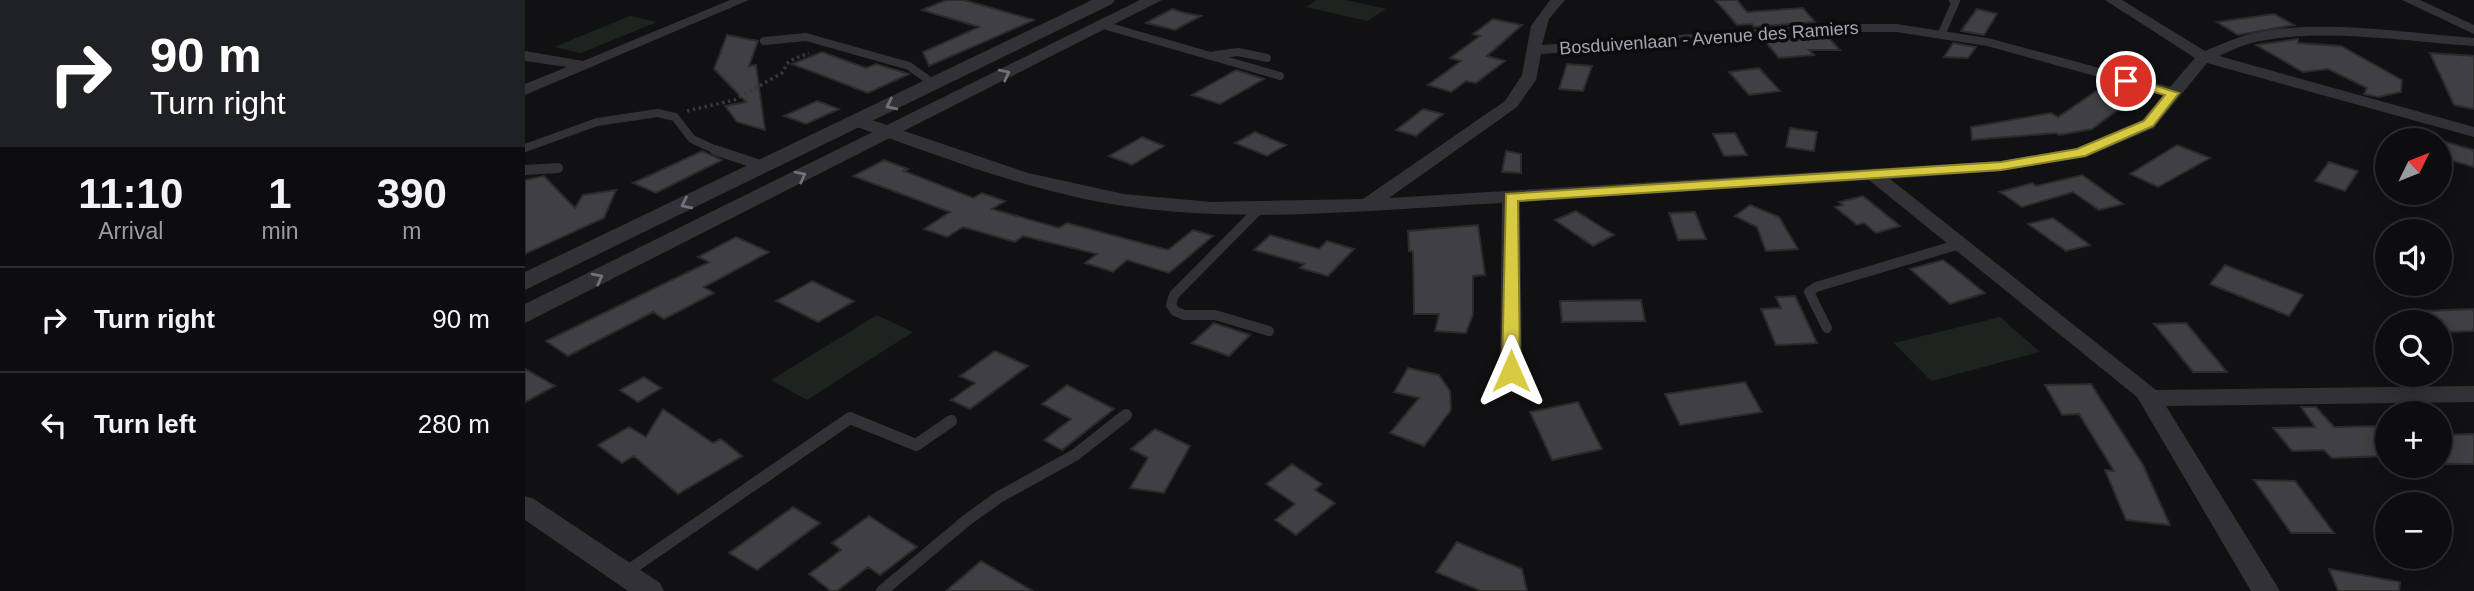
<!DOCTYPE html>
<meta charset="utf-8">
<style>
:root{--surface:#0d0c0e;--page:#1b1a1c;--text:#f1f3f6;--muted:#9a9b9e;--line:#2d2c2e}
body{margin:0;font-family:Helvetica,sans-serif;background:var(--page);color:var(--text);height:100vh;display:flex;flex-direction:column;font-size:26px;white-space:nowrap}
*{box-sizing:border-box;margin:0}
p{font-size:23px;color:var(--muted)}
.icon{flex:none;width:38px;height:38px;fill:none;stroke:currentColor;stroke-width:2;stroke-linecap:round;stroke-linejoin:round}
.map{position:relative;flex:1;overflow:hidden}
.side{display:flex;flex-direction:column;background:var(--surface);width:525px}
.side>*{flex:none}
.guide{background:#202124;color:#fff;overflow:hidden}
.needle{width:46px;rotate:47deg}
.tools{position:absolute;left:1850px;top:128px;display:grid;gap:14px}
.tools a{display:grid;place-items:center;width:77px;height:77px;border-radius:50%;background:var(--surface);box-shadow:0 4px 18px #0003,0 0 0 2px var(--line);font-size:35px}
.pin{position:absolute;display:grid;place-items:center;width:60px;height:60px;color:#fff;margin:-30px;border:4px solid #fff;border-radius:50%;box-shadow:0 2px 7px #0007}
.me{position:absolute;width:77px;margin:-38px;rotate:0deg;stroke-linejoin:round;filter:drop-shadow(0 0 5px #0008)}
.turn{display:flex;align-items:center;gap:24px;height:147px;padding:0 35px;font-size:32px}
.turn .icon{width:91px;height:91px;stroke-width:2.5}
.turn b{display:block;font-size:49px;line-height:60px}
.eta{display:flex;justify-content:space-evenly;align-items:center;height:119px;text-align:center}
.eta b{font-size:42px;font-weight:700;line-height:49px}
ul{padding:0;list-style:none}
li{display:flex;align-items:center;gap:21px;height:105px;padding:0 35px;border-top:2px solid var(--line)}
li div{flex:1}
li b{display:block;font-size:26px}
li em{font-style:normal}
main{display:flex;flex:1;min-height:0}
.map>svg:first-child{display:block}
.green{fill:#1d241f}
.building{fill:#404044;stroke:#2b2b2d;stroke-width:2}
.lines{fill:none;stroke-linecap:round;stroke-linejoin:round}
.path{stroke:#38383d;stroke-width:3.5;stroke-dasharray:2.5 3.5;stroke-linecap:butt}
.service-far2{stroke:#323236;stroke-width:8}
.service-far1{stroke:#323236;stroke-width:10}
.service{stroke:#323236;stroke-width:12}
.minor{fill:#323236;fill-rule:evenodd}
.tertiary{fill:#323236;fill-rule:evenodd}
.oneway{stroke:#70717a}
.route{fill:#d9cb41;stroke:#8d842a;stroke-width:2}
.labels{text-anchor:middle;stroke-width:7;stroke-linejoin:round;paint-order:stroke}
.far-street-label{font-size:18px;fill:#a3a4b1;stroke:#0c0c0d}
</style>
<main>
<section class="side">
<div class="guide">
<div class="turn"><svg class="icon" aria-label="right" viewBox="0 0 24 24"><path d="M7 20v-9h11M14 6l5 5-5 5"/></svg><div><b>90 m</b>Turn right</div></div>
</div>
<div class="eta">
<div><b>11:10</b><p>Arrival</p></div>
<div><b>1</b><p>min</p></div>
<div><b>390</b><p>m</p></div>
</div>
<ul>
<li><svg class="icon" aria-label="right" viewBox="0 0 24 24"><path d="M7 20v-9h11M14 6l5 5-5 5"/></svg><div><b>Turn right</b></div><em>90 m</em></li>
<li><svg class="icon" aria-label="left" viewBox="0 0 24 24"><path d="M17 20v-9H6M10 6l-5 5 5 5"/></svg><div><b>Turn left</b></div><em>280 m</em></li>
</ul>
</section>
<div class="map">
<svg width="1949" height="591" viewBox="0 0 1949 591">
<rect width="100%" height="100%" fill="#111012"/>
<path class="green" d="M792,0H821L861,9L842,21L781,7Z
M105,16L132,22L56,53L29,47Z
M352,315L388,332L282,400L246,380Z
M1475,317L1515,352L1406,381L1369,343Z"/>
<path class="building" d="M421,0H439L509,20L404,66L398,52L454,27L397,10Z
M1190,0H1212L1222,12L1278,8L1290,22L1229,27L1227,24L1212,25Z
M647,9L660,13L676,16L650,30L621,23Z
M1452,9L1472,14L1459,35L1436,31Z
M1749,14L1769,25L1713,35L1692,22Z
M968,19L997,25L962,56L980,61L951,83L941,81L926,92L903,85L936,61L925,58L955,36L948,34Z
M202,35L233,41L224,66L231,65L240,130L212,122L200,106L221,102L189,69Z
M1301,35L1315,50H1284L1289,55L1254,58L1239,40Z
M1773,39V43L1816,46L1877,80L1876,92L1853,97L1839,94L1842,88L1803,69L1778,72L1731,45Z
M1428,43L1451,47L1443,58L1419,57Z
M297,52L341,68L351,64L384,74L343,93L267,64Z
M1905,53L1949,56V109L1929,105Z
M1042,64L1067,66L1058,91L1034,89Z
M1234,68L1255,91L1224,95L1204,72Z
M711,70L739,79L695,104L667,95Z
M1574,89L1606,100L1567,129L1534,135L1531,133L1447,140L1446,127L1526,113L1533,117Z
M292,101L314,109L281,124L259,116Z
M898,109L918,114L891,136L871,130Z
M1265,128L1292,132L1289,151L1261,147Z
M730,132L761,145L742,156L710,143Z
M1210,133L1222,155L1199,156L1188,134Z
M617,137L639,146L607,165L584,156Z
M1914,140L1949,150V167L1914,157Z
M1652,145L1685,158L1633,187L1605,174Z
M177,151L197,160L131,193L108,183Z
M981,151L996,154V173L977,172Z
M359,160L383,169L379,171L448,198L457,193L480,201L467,209L534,228L542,223L643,250L668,230L688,236L644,273L602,260L588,272L560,263L572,254L498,236L490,242L438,227L422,237L399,229L425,212L328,176Z
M1804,162L1833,171L1820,191L1790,181Z
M1557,175L1598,204L1574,210L1548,192L1497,207L1475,192L1507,183L1511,186Z
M19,176L50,208L58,195L91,190L79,218L0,254V180Z
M1338,196L1375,226L1351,233L1339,223L1332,225L1310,207L1318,205L1314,202Z
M1225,205L1254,217L1273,249L1241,251L1232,227L1210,216Z
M1051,211L1089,235L1068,246L1030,220Z
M1170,212L1181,239L1153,240L1144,213Z
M1528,218L1565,245L1541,251L1503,224Z
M953,225L960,275L948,276V314L941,333L910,331L914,314H889L888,251H884L883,231Z
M745,235L794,249L802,241L829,249L803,276L775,268L779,264L729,250Z
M211,237L244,252L179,287L189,293L139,319L128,312L43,356L21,341L184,262L173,257Z
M1418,260L1429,268L1460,293L1425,304L1385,269Z
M1700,265L1778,295L1764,316L1685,284Z
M287,281L329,301L293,322L251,301Z
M1270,296L1292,343L1251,345L1236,309L1256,308L1251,297Z
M1116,300L1120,321L1037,322L1035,301Z
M1949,309V331L1926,332L1901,311Z
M689,323L725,335L704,356L667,343Z
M1661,323L1681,347L1702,372H1668L1629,324Z
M470,351L503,366L445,409L426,400L450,383L435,376Z
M883,368L914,375L925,391L926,410L899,446L865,433L894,398L869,392Z
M0,369L13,376L30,386L0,402Z
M119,377L136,388L113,402L95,390Z
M1220,382L1237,412L1155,425L1140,394Z
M1566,384L1618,465L1645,525L1601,520L1580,470L1589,471L1554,414L1537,415L1520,385Z
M542,385L589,409L537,450L519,440L546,419L517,404Z
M1053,402L1077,449L1027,460L1005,412Z
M1776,407H1791L1809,427L1862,426V456L1807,458L1799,450L1767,451L1748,428L1790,427Z
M138,409L188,443L196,439L217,456L153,494L109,456L97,463L73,445L104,427L121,437Z
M630,429L665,446L639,493L605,488L623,458L606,449Z
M1949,434V464H1914V435Z
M767,464L797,484L790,490L810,503L771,535L750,520L770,504L741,484Z
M1729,480L1770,481L1809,533H1766Z
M268,507L295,523L232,570L204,553Z
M344,516L392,547L355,575L343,567L312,591H306L284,574L316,550L307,543Z
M932,542L997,569L1002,591H956L911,572Z
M456,561L508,591H421Z
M1804,569L1875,582L1874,591H1813Z"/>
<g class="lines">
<path class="path" d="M162,111L209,100L257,73L264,61L284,53"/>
<path class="service-far2" d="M578,25L755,76
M1417,33L1431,1L1428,0
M239,41L281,37L384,66L409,84
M690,55L713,52L742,58
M0,148L72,122L133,113L150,117L167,139L195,152"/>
<path class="service-far1" d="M190,150L238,166
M0,170L33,168
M735,208L649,295L646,305L650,311L659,315H690L744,331
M1302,328L1284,292L1291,287L1435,244"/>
<path class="service" d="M100,573L325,418L391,445L426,421
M357,591L442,520L474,497L550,455L601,415"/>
<path class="minor" d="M205,0H224L0,95V84L42,67L0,61V51L58,61Z
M1025,0H1040L1024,19L1017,45L1304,24H1371L1463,38L1645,87L1670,58L1580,0H1597L1680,51C1692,46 1703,41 1715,37C1781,16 1880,33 1949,38V46C1882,42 1788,26 1723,44C1713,47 1703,52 1694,56L1949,127V137L1682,63L1629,128L1561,157L1476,171L1365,179L1631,390L1949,386V402L1641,406L1755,591H1726L1612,397L1344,180L995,202L997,371L994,376L986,379L978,376L975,371L977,203C840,210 699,227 564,200C482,183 404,152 326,125L324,121L326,117H338L503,173L599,194L686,202L838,199L980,101L997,75L1006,26ZM1304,32H1371L1462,46L1638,95L1617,120L1551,148L1476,161L864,198L992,107L1011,80L1016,54Z
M1877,0H1895L1949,25V34Z
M0,496L9,499L135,583L139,591H103L0,520Z"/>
<path class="tertiary" d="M567,0H590L587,4L0,290V272Z
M615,0H637L0,323V304Z"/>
</g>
<defs><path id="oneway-chevron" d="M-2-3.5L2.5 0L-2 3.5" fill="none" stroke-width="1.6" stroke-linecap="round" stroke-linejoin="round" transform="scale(1.75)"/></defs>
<g class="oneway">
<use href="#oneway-chevron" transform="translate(480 74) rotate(-27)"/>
<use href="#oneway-chevron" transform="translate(366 105) rotate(154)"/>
<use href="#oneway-chevron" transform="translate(276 176) rotate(-27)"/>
<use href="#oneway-chevron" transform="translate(161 204) rotate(154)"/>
<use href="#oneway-chevron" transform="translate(73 278) rotate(-27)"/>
</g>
<path class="route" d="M1601,77L1654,93L1628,126L1560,156L1476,170L993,201L995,371L986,377L977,371L981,194L1476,162L1552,149L1619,121L1640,95L1597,83V78Z"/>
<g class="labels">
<g class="far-street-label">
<text transform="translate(1184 38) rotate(-4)" y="6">Bosduivenlaan - Avenue des Ramiers</text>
</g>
</g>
</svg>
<div class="tools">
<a><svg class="needle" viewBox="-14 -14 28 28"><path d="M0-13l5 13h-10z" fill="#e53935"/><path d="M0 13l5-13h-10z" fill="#9a9b9e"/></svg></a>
<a><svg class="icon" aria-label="sound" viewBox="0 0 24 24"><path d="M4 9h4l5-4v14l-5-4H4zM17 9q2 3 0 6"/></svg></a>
<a><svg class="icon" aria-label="search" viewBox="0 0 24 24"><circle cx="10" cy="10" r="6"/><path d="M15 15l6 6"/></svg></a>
<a>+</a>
<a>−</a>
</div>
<div class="pin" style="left:1601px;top:81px;background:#d93025"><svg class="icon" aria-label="arrive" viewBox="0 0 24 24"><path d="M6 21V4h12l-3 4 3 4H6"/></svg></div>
<svg class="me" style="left:986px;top:371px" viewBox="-20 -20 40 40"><path d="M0-17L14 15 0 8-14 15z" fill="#d9cb41" stroke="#fff" stroke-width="4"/></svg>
</div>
</main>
